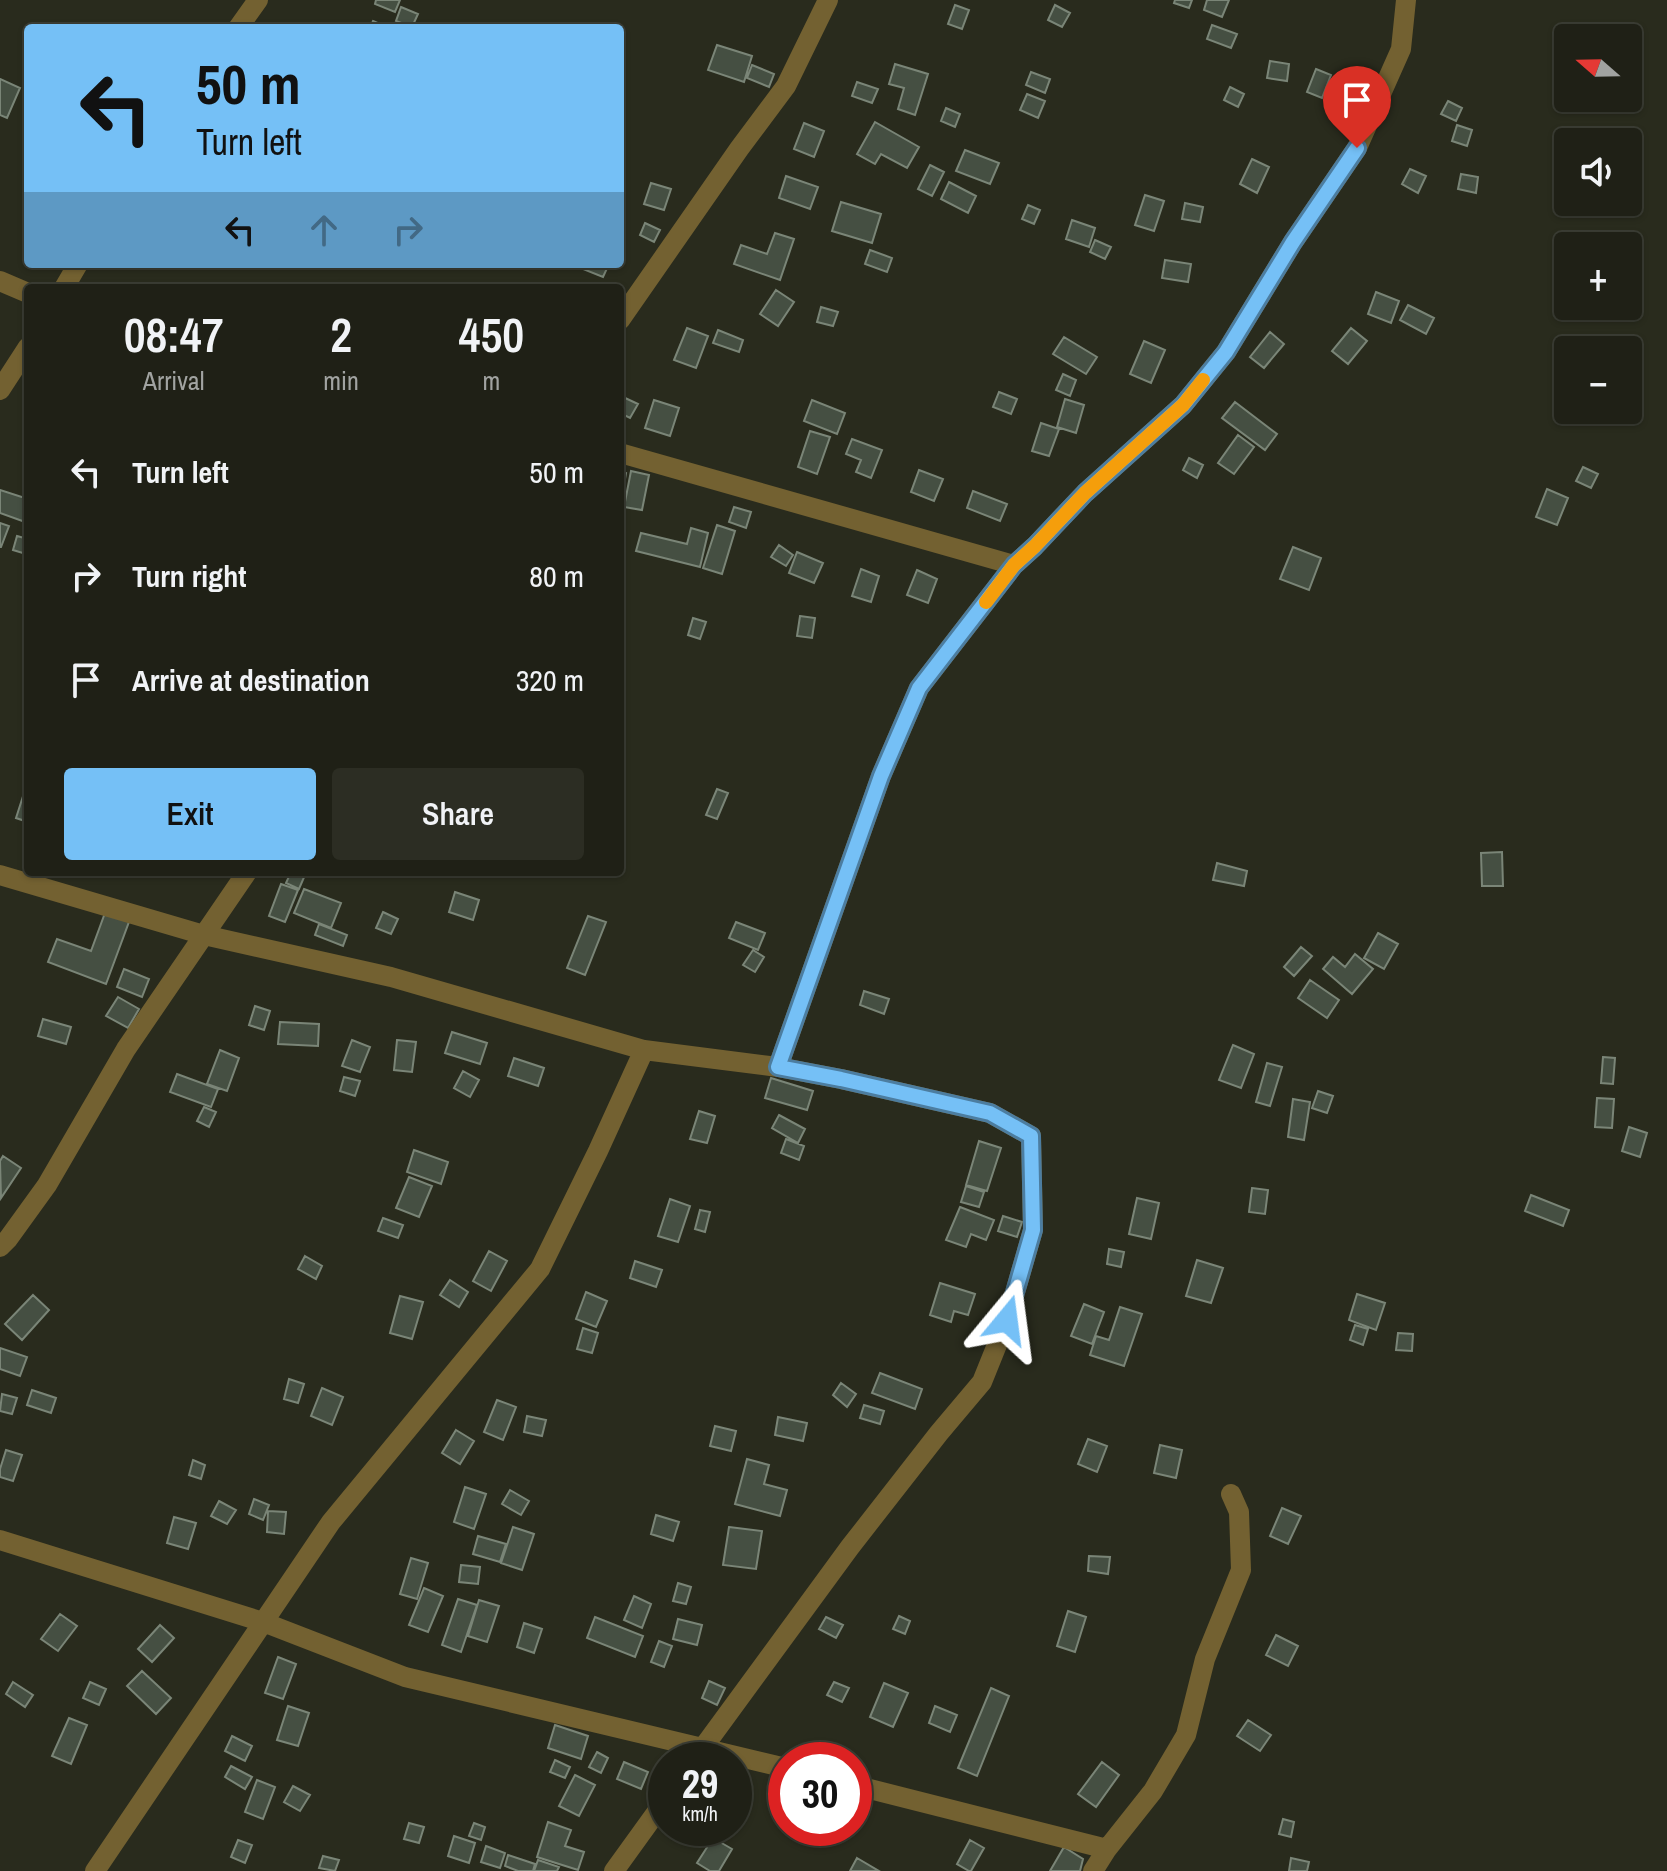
<!DOCTYPE html>
<meta charset="utf-8">
<style>
:root{--surface:#1f2016;--page:#2c2d23;--text:#f1f3f6;--muted:#a1a3a1;--line:#3c3e35;--accent:#75c0f6}
body{margin:0;font-family:"Archivo Narrow",sans-serif;background:var(--page);color:var(--text);height:100vh;display:flex;flex-direction:column;font-size:30px;white-space:nowrap}
*{box-sizing:border-box;margin:0}
p{font-size:26px;color:var(--muted)}
.icon{flex:none;width:44px;height:44px;fill:none;stroke:currentColor;stroke-width:2;stroke-linecap:round;stroke-linejoin:round}
.map{position:relative;flex:1;overflow:hidden}
.details{position:absolute;left:24px;top:284px;width:600px;height:592px;display:flex;flex-direction:column;background:var(--surface);border-radius:8px;box-shadow:0 2px 6px #0004,0 0 0 2px var(--line)}
.details>*{flex:none}
.top-card{position:absolute;left:24px;top:24px;width:600px;height:244px;border-radius:8px;box-shadow:0 2px 6px #0004,0 0 0 2px var(--line);background:#75c0f6;color:#111;overflow:hidden}
.needle{width:52px;rotate:290deg}
.controls{position:absolute;left:1554px;top:24px;display:grid;gap:16px}
.controls a{display:grid;place-items:center;width:88px;height:88px;border-radius:8px;background:var(--surface);box-shadow:0 2px 6px #0004,0 0 0 2px var(--line);font-size:40px}
.speed{position:absolute;left:648px;top:1742px;display:flex;gap:16px;font-size:40px;font-weight:700;text-align:center}
.speed>*{display:grid;place-content:center;width:104px;height:104px;border-radius:50%;background:var(--surface);box-shadow:0 2px 6px #0004,0 0 0 2px var(--line);line-height:1}
.speed small{font-size:20px;font-weight:400}
.speed .limit{border:12px solid #d22;background:#fff;color:#111}
.pin{position:absolute;display:grid;place-items:center;width:68px;height:68px;color:#fff;margin:-82px -34px;border-radius:50% 50% 50% 0;rotate:-45deg;box-shadow:0 0 8px #0007}
.pin .icon{rotate:45deg}
.me{position:absolute;width:88px;margin:-44px;rotate:16deg;stroke-linejoin:round;filter:drop-shadow(0 0 6px #0008)}
.turn{display:flex;align-items:center;gap:28px;height:168px;padding:0 40px;font-size:36px}
.turn .icon{width:104px;height:104px;stroke-width:2.5}
.turn b{display:block;font-size:56px;line-height:68px}
.lanes{display:flex;align-items:center;height:76px;padding:0 40px;background:#0003;justify-content:center;gap:40px;direction:ltr}
.lanes .off{opacity:.35}
.eta{display:flex;justify-content:space-evenly;align-items:center;height:136px;text-align:center}
.eta b{font-size:48px;font-weight:600;line-height:56px}
.action{display:flex;gap:16px;margin-top:auto;padding:16px 40px}
.action a{flex:1;height:92px;border-radius:8px;background:var(--accent);color:#111;font-size:32px;font-weight:600;line-height:92px;text-align:center}
.action a+a{background:var(--page);color:var(--text)}
ul{padding:0;list-style:none}
li{display:flex;align-items:center;gap:24px;height:104px;padding:0 40px}
li div{flex:1}
li b{display:block;font-size:30px}
li em{font-style:normal}
.map>svg:first-child{display:block}
.building{fill:#454f42;stroke:#7a8577;stroke-width:2}
.lines{fill:none;stroke-linecap:round;stroke-linejoin:round}
.street{stroke:#736131;stroke-width:20}
.route-casing{stroke:#4c7da0;stroke-width:20}
.route{stroke:#75c0f6;stroke-width:14}
.slow{stroke:#f59e0b;stroke-width:14}
</style>
<div class="map">
<svg width="1667" height="1871" viewBox="0 0 1667 1871">
<rect width="100%" height="100%" fill="#292b1d"/>
<path class="building" d="M376,0H400L395,12L375,4Z
M1175,0H1192L1189,8L1174,3Z
M1207,0H1229L1222,17L1204,10Z
M955,5L969,10L962,29L948,24Z
M1055,5L1070,13L1062,27L1048,20Z
M401,7L418,14L412,27L396,21Z
M373,21L389,28H370Z
M1212,25L1237,34L1231,48L1207,39Z
M717,45L752,56L744,82L708,70Z
M1270,61L1289,64L1287,81L1267,78Z
M895,64L928,74L915,115L898,109L904,88L889,84Z
M752,65L774,74L769,87L747,78Z
M1316,69L1331,75L1322,98L1307,92Z
M1031,72L1050,79L1045,93L1026,85Z
M0,79L20,88L7,118L0,115Z
M857,82L878,89L872,103L852,96Z
M1230,87L1244,94L1238,107L1224,100Z
M1027,94L1045,101L1038,118L1020,110Z
M1448,101L1462,108L1456,121L1441,114Z
M946,108L960,114L955,127L941,121Z
M875,122L919,147L907,168L881,154L875,164L857,154Z
M804,123L824,131L814,157L794,149Z
M1457,125L1472,130L1467,146L1452,141Z
M965,150L999,163L990,184L956,171Z
M1252,159L1269,167L1257,193L1240,184Z
M930,165L944,172L932,196L918,189Z
M1410,169L1426,176L1418,193L1402,184Z
M1461,174L1478,177L1476,193L1458,189Z
M786,176L818,187L810,209L779,198Z
M949,182L976,196L968,213L941,199Z
M651,183L671,189L664,210L644,204Z
M1145,195L1164,201L1154,231L1135,225Z
M841,202L881,214L872,243L832,231Z
M1185,203L1203,207L1200,222L1182,219Z
M1028,205L1040,210L1034,224L1022,219Z
M1072,220L1095,228L1089,247L1066,239Z
M645,223L660,230L654,242L640,235Z
M775,233L794,239L780,280L734,264L741,245L767,254Z
M1095,240L1111,247L1105,259L1090,252Z
M870,250L892,258L887,272L865,264Z
M1165,260L1191,264L1188,282L1162,278Z
M585,264H609L603,277L583,269Z
M776,290L794,302L778,326L760,314Z
M1376,292L1399,301L1391,323L1368,314Z
M1408,305L1434,318L1426,334L1400,320Z
M821,307L838,312L833,326L817,322Z
M687,328L708,336L696,368L674,360Z
M1351,328L1367,341L1348,364L1332,351Z
M718,330L743,340L739,352L713,343Z
M1270,332L1284,344L1264,368L1250,357Z
M1064,337L1097,357L1086,374L1053,354Z
M1144,341L1165,350L1151,383L1130,374Z
M1063,374L1076,380L1070,396L1056,390Z
M999,392L1017,399L1011,414L993,407Z
M623,397L638,404L630,418L620,413V404Z
M1065,399L1084,405L1076,433L1057,427Z
M654,400L679,408L670,436L645,428Z
M812,400L845,413L837,434L804,421Z
M1235,402L1277,434L1265,450L1222,418Z
M1041,423L1059,429L1049,456L1032,451Z
M810,431L830,437L817,474L798,467Z
M1238,435L1254,447L1234,474L1218,463Z
M852,439L882,450L871,478L856,472L861,460L846,454Z
M1189,458L1203,465L1197,478L1183,470Z
M1583,467L1598,474L1591,488L1576,481Z
M919,470L943,479L934,501L911,492Z
M631,471L649,475L642,510L624,507Z
M620,472L626,473L623,491H620Z
M1547,489L1568,498L1557,525L1536,517Z
M0,490L28,499V523L0,513Z
M973,491L1007,504L1000,521L967,508Z
M734,507L751,512L746,528L729,522Z
M0,523L9,526L1,547H0Z
M717,525L735,531L722,574L703,568Z
M691,528L708,533L700,567L636,551L641,533L687,544Z
M17,536L28,539L26,554L13,550Z
M779,545L793,555L786,566L771,557Z
M1293,547L1321,558L1309,590L1280,579Z
M797,552L823,563L814,583L789,573Z
M861,569L879,576L871,602L852,596Z
M917,570L937,579L928,603L907,595Z
M800,616L815,618L812,638L797,636Z
M693,618L706,622L700,639L688,635Z
M717,789L728,793L717,819L706,815Z
M25,790L28,791V822L16,818Z
M1502,852L1503,886H1482L1481,853Z
M1217,863L1247,871L1244,886L1213,880Z
M291,872H298L305,875L299,889L286,883Z
M281,884L298,890L285,922L269,916Z
M304,889L341,903L331,928L294,913Z
M455,892L479,900L473,920L449,912Z
M109,902L133,911L106,984L48,962L57,939L91,951Z
M383,912L398,919L391,934L376,928Z
M588,916L606,922L585,975L567,968Z
M736,922L765,933L758,950L729,938Z
M319,924L347,935L343,946L315,935Z
M1378,933L1398,944L1384,969L1364,958Z
M1301,947L1312,956L1294,976L1284,967Z
M753,950L764,957L755,972L743,965Z
M1355,954L1373,969L1352,994L1323,969L1333,957L1345,967Z
M124,969L149,979L142,997L117,987Z
M1310,980L1339,1000L1327,1018L1298,998Z
M864,991L889,999L884,1014L860,1005Z
M118,997L139,1009L128,1028L106,1016Z
M255,1006L270,1011L264,1030L249,1025Z
M43,1019L71,1027L66,1044L38,1036Z
M280,1022L319,1024L318,1046L278,1044Z
M452,1032L487,1043L480,1064L445,1053Z
M352,1040L370,1047L360,1072L342,1066Z
M397,1040L416,1042L412,1072L394,1070Z
M1233,1045L1254,1054L1241,1088L1219,1080Z
M220,1050L239,1058L227,1091L207,1084Z
M1603,1057L1615,1058L1613,1084L1601,1083Z
M514,1058L544,1068L538,1086L508,1076Z
M1267,1063L1282,1067L1270,1106L1256,1102Z
M463,1071L479,1080L470,1097L454,1088Z
M177,1074L218,1089L211,1107L170,1092Z
M344,1077L360,1081L355,1096L340,1091Z
M771,1078L813,1091L807,1110L765,1098Z
M1318,1091L1333,1096L1327,1113L1312,1108Z
M1597,1098L1614,1099L1612,1128L1595,1127Z
M1293,1099L1310,1102L1304,1140L1288,1137Z
M204,1107L216,1112L209,1127L197,1121Z
M699,1111L715,1116L707,1143L690,1139Z
M779,1115L805,1129L798,1143L772,1128Z
M1629,1127L1647,1133L1640,1157L1622,1151Z
M786,1139L804,1146L799,1160L781,1153Z
M979,1141L1001,1148L987,1191L966,1185Z
M414,1150L448,1162L441,1184L407,1172Z
M3,1156L21,1168L1,1198L0,1161Z
M409,1177L432,1186L419,1217L396,1208Z
M966,1186L984,1192L979,1207L961,1202Z
M1252,1188L1268,1190L1265,1214L1249,1212Z
M1531,1195L1569,1210L1563,1226L1525,1211Z
M1137,1198L1159,1203L1151,1239L1129,1234Z
M670,1199L690,1206L678,1242L658,1236Z
M960,1207L994,1220L986,1240L971,1234L966,1247L946,1240Z
M700,1210L710,1212L705,1232L695,1229Z
M1003,1216L1022,1222L1017,1237L998,1231Z
M383,1218L403,1225L398,1238L378,1231Z
M1109,1249L1124,1252L1121,1267L1107,1264Z
M489,1251L507,1261L491,1291L473,1281Z
M305,1256L322,1266L316,1279L298,1269Z
M1197,1260L1223,1268L1211,1303L1186,1296Z
M635,1261L662,1270L656,1287L630,1278Z
M450,1280L468,1292L459,1307L440,1295Z
M940,1283L975,1294L968,1315L954,1311L951,1322L930,1315Z
M586,1292L607,1301L596,1327L576,1319Z
M1357,1294L1385,1303L1376,1330L1349,1320Z
M33,1295L49,1310L22,1340L5,1324Z
M400,1296L423,1302L412,1339L390,1333Z
M1084,1304L1104,1312L1092,1344L1071,1336Z
M1120,1307L1142,1314L1124,1366L1090,1355L1096,1336L1109,1340Z
M1355,1325L1368,1329L1363,1345L1350,1340Z
M583,1328L598,1333L592,1353L577,1349Z
M1398,1333L1413,1334L1412,1351L1396,1350Z
M0,1348L27,1357L20,1376L0,1369Z
M880,1373L922,1389L915,1409L872,1393Z
M289,1379L304,1384L298,1403L284,1399Z
M841,1383L856,1394L847,1407L833,1395Z
M322,1388L343,1397L332,1425L311,1416Z
M32,1390L56,1398L51,1413L27,1405Z
M2,1394L17,1398L12,1414L0,1411Z
M497,1400L516,1407L503,1440L484,1432Z
M864,1405L884,1411L880,1424L860,1418Z
M527,1416L546,1420L542,1436L524,1432Z
M778,1417L807,1423L803,1441L775,1435Z
M715,1426L736,1431L731,1451L710,1446Z
M456,1430L474,1441L460,1464L442,1453Z
M1088,1439L1107,1446L1097,1472L1078,1464Z
M1160,1445L1182,1450L1176,1478L1154,1473Z
M6,1450L22,1455L13,1481L0,1477V1469Z
M747,1459L769,1465L764,1484L787,1490L780,1516L735,1504Z
M193,1460L205,1465L201,1479L189,1475Z
M465,1487L486,1494L474,1529L454,1522Z
M510,1490L529,1501L521,1515L502,1504Z
M254,1499L269,1505L263,1520L249,1514Z
M219,1501L236,1510L227,1524L211,1516Z
M1282,1508L1301,1516L1288,1544L1270,1536Z
M268,1511L286,1512L284,1534L267,1532Z
M656,1515L679,1522L673,1541L651,1534Z
M174,1517L196,1523L188,1549L167,1543Z
M513,1527L534,1534L522,1570L501,1563Z
M729,1527L762,1531L756,1569L723,1565Z
M478,1536L506,1544L500,1562L473,1554Z
M1089,1556L1110,1557L1108,1574L1088,1571Z
M411,1558L428,1563L417,1599L400,1594Z
M461,1565L480,1567L478,1584L459,1582Z
M678,1583L691,1587L686,1604L673,1601Z
M424,1588L443,1596L428,1632L409,1625Z
M634,1596L651,1604L642,1628L624,1620Z
M458,1599L477,1605L461,1652L442,1645Z
M479,1600L499,1606L487,1642L468,1636Z
M1068,1611L1086,1617L1075,1652L1057,1646Z
M60,1614L77,1626L58,1651L41,1639Z
M899,1616L910,1621L905,1634L893,1629Z
M595,1617L643,1636L635,1657L587,1638Z
M826,1617L843,1625L836,1638L819,1629Z
M678,1619L702,1625L697,1645L673,1639Z
M524,1623L542,1629L534,1653L517,1647Z
M160,1625L174,1638L152,1662L138,1649Z
M1276,1635L1298,1646L1288,1666L1266,1655Z
M659,1641L672,1646L664,1667L651,1662Z
M278,1657L296,1664L283,1699L265,1693Z
M142,1671L171,1698L156,1714L127,1686Z
M709,1681L725,1688L717,1705L702,1698Z
M13,1682L33,1695L25,1707L6,1694Z
M90,1682L106,1689L99,1705L83,1698Z
M834,1682L849,1688L842,1702L827,1695Z
M884,1683L908,1693L893,1727L870,1717Z
M991,1688L1009,1696L977,1776L958,1768Z
M288,1706L309,1713L298,1746L277,1740Z
M935,1706L957,1715L950,1732L929,1723Z
M69,1718L87,1725L71,1764L52,1756Z
M1248,1720L1271,1735L1260,1751L1237,1736Z
M555,1725L588,1736L581,1759L548,1748Z
M232,1736L252,1746L245,1761L225,1751Z
M597,1752L608,1758L601,1773L589,1767Z
M555,1760L570,1767L565,1778L550,1772Z
M624,1762L648,1772L641,1789L617,1779Z
M1102,1762L1119,1775L1096,1807L1078,1794Z
M231,1766L252,1777L245,1789L225,1777Z
M575,1775L595,1785L579,1816L559,1806Z
M257,1780L275,1787L263,1819L245,1812Z
M293,1786L310,1795L300,1811L284,1802Z
M1283,1819L1294,1822L1291,1837L1279,1834Z
M548,1822L571,1830L565,1846L584,1852L578,1870L537,1857Z
M409,1823L424,1827L419,1843L404,1839Z
M474,1823L485,1827L481,1840L469,1836Z
M454,1836L475,1843L469,1863L448,1856Z
M713,1838L732,1849L719,1871H710L697,1863Z
M238,1840L252,1845L245,1863L231,1857Z
M970,1840L984,1848L971,1871H969L957,1864Z
M486,1846L505,1853L500,1868L481,1862Z
M1064,1847L1083,1859L1080,1871H1050Z
M508,1855L535,1864L533,1871H518L505,1866Z
M323,1856L339,1860L335,1871L319,1868Z
M857,1858L879,1871H850Z
M1291,1858L1309,1862L1307,1871H1289Z
M538,1860L559,1867L557,1871H534Z"/>
<g class="lines">
<path class="street" d="M238,28L258,0
M0,281L28,293
M64,288L78,264
M620,320L739,149L786,86L828,0
M0,390L28,347
M620,453L1014,565
M0,875L204,935L391,977L644,1050L778,1067L841,1079L990,1113L1031,1136L1033,1230L1007,1320L982,1382L939,1433L850,1547L694,1760
M778,1067L881,776L919,688L1014,565L1035,546L1085,493L1183,405L1226,352L1293,242L1357,148L1401,49L1406,0
M0,1247L8,1239L47,1185L126,1049L247,872
M0,1540L263,1622L405,1677L786,1768
M854,1785L1107,1849
M95,1871L331,1522L540,1269L598,1151L644,1050
M614,1871L666,1799
M1093,1871L1107,1849L1153,1791L1186,1735L1205,1659L1241,1570L1239,1512L1231,1494"/>
</g>
<g class="lines">
<defs>
<path id="route" d="M1007,1320L1033,1230L1031,1136L990,1113L841,1079L778,1067L881,776L919,688L1014,565L1035,546L1085,493L1183,405L1226,352L1293,242L1357,148"/>
</defs>
<use href="#route" class="route-casing"/>
<use href="#route" class="route"/>
<path class="slow" d="M986,602L1014,565L1035,546L1085,493L1183,405L1203,380"/>
</g>
</svg>
<div class="controls">
<a><svg class="needle" viewBox="-14 -14 28 28"><path d="M0-13l5 13h-10z" fill="#e53935"/><path d="M0 13l5-13h-10z" fill="#a1a3a1"/></svg></a>
<a><svg class="icon" aria-label="sound" viewBox="0 0 24 24"><path d="M4 9h4l5-4v14l-5-4H4zM17 9q2 3 0 6"/></svg></a>
<a>+</a>
<a>−</a>
</div>
<div class="speed"><div>29<small>km/h</small></div><div class="limit">30</div></div>
<div class="pin" style="left:1357px;top:148px;background:#d93025"><svg class="icon" aria-label="arrive" viewBox="0 0 24 24"><path d="M6 21V4h12l-3 4 3 4H6"/></svg></div>
<svg class="me" style="left:1007px;top:1320px" viewBox="-20 -20 40 40"><path d="M0-17L14 15 0 8-14 15z" fill="#75c0f6" stroke="#fff" stroke-width="4"/></svg>
<div class="top-card">
<div class="turn"><svg class="icon" aria-label="left" viewBox="0 0 24 24"><path d="M17 20v-9H6M10 6l-5 5 5 5"/></svg><div><b>50 m</b>Turn left</div></div>
<div class="lanes"><svg class="icon" aria-label="left" viewBox="0 0 24 24"><path d="M17 20v-9H6M10 6l-5 5 5 5"/></svg><svg class="icon off" aria-label="ahead" viewBox="0 0 24 24"><path d="M12 20V5M6 11l6-6 6 6"/></svg><svg class="icon off" aria-label="right" viewBox="0 0 24 24"><path d="M7 20v-9h11M14 6l5 5-5 5"/></svg></div>
</div>
<section class="details">
<div class="eta">
<div><b>08:47</b><p>Arrival</p></div>
<div><b>2</b><p>min</p></div>
<div><b>450</b><p>m</p></div>
</div>
<ul>
<li><svg class="icon" aria-label="left" viewBox="0 0 24 24"><path d="M17 20v-9H6M10 6l-5 5 5 5"/></svg><div><b>Turn left</b></div><em>50 m</em></li>
<li><svg class="icon" aria-label="right" viewBox="0 0 24 24"><path d="M7 20v-9h11M14 6l5 5-5 5"/></svg><div><b>Turn right</b></div><em>80 m</em></li>
<li><svg class="icon" aria-label="arrive" viewBox="0 0 24 24"><path d="M6 21V4h12l-3 4 3 4H6"/></svg><div><b>Arrive at destination</b></div><em>320 m</em></li>
</ul>
<div class="action"><a>Exit</a><a>Share</a></div>
</section>
</div>
